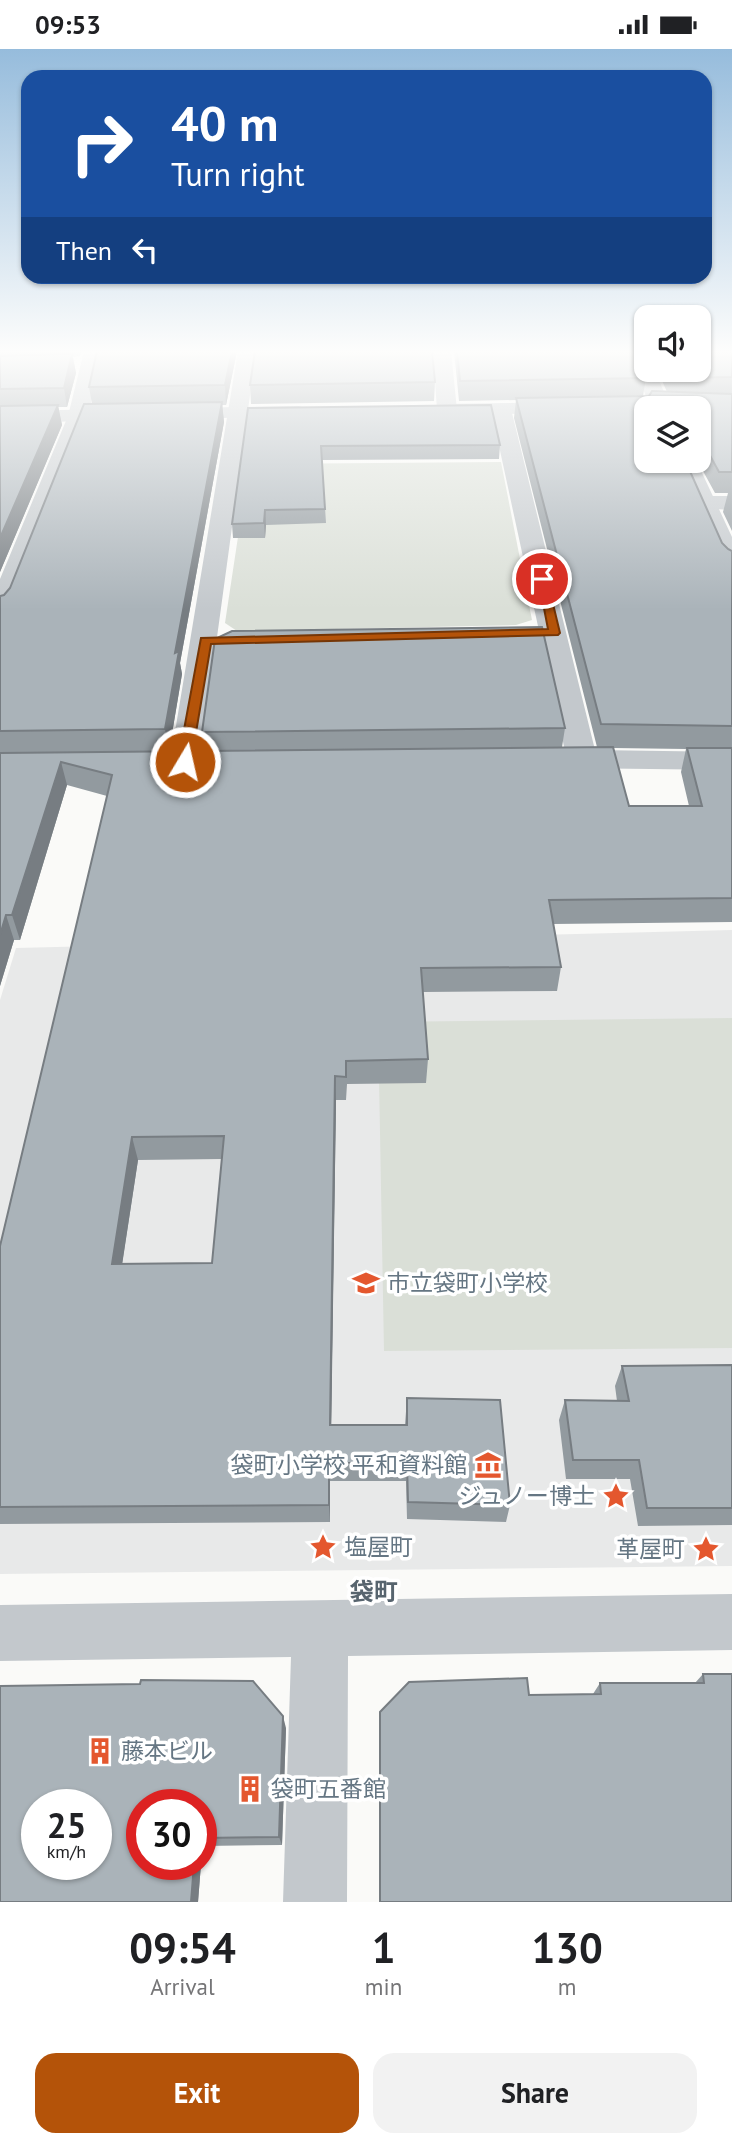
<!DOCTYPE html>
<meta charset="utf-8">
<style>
:root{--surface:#fff;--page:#f2f2f2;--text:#202124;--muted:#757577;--accent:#b45309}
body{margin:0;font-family:"PT Sans","Noto Sans JP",sans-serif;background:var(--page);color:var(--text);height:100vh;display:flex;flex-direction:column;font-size:26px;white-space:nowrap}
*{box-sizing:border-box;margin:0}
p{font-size:23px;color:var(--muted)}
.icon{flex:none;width:38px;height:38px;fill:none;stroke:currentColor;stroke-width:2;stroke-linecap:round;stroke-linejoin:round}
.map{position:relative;height:1853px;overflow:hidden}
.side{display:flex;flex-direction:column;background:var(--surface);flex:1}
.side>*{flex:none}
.top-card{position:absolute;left:21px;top:21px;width:691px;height:214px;border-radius:21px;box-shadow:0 2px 5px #0004;background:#1a4fa0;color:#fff;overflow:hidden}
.buttons{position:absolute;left:634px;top:256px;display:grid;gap:14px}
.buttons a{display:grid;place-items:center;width:77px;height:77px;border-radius:14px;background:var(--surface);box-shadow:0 2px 5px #0004;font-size:35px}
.speed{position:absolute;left:21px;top:1740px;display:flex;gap:14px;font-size:35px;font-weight:700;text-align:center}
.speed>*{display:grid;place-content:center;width:91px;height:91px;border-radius:50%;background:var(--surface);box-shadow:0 2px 5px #0004;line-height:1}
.speed small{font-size:18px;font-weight:400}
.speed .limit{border:10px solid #d22;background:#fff;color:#111}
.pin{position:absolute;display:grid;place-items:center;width:60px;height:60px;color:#fff;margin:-30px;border:4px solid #fff;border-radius:50%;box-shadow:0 2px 7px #0007}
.me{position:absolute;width:77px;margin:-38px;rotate:9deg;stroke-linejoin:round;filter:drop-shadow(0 0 5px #0008)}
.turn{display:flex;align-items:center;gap:24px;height:147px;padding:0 35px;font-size:32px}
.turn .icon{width:91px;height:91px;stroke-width:2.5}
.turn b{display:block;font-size:49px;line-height:60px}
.then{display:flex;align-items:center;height:66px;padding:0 35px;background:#0003;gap:14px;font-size:26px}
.eta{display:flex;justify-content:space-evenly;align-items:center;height:119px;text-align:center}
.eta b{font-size:42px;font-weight:700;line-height:49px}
.cta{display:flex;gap:14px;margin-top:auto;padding:14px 35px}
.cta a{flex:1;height:80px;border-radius:21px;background:var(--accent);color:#fff;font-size:28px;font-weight:700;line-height:80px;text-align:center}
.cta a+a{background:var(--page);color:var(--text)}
.status{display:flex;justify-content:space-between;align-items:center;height:49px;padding:0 35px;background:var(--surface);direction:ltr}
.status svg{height:19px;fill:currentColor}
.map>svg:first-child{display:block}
.built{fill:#e8e9e9}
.green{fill:#dadfd7}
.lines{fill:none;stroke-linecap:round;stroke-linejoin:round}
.minor{fill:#c3c8cc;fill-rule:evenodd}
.tertiary{fill:#c3c8cc;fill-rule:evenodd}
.wall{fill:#929a9f;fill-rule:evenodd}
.shaded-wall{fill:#777d82}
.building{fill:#aab3b9;stroke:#777d82;stroke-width:2;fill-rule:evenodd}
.route{fill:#b45309;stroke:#753606;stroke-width:2}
.labels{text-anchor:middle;stroke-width:7;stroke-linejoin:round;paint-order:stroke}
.near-poi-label{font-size:23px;fill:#657683;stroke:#fff;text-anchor:start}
.near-neighbourhood-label{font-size:24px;font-weight:bold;fill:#57646e;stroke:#fff}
</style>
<div class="status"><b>09:53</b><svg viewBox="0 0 49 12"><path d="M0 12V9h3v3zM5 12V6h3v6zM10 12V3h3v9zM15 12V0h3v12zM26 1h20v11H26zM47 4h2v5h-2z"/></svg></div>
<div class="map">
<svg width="732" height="1853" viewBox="0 0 732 1853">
<rect width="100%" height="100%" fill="#fafaf8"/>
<path class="built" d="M732,881V1517L0,1525V951L16,899Z"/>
<path class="green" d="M501,413L532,571L516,576L237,582L225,574L249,415Z
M732,969V1299L384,1302L378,973Z"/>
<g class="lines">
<path class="minor" d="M84,302H102L88,367L13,561L9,566L0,569V530L68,367Z
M238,302H256L200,713L196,719L185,722L174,719L170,713Z
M433,302H451L457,361L454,365H440L437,361Z
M501,354L511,360L595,701L732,703V721L568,719L557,716L553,710L557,704L565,702L491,360Z
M705,447H732V461L697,459L694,454L697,449Z
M732,1545V1601L348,1607L347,1853H283L291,1608L0,1612V1556Z"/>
<path class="tertiary" d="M627,302H645L646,320H654L671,359H651Z
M565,353L572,355L575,359L572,363L440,367L433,365L430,361L433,357L440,355Z
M299,357L306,359L309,363L306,367L0,374V362Z
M674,411H696L732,488V523L723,520L719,515Z"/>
</g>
<path class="wall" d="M0,302H83L80,307L73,308L76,324L67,358H58L62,376L0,523Z
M97,302H237L226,356H222L224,373L180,614L182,625L169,702H204L202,683L565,679L562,698H597L514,369L516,351L459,352L454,302H635L646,329L643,347H649L667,343L657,320H698L732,302V482L723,463L728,444H715L697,411L698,359H646L722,494L728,500L732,502V873L553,875L561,918L557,942L423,943L428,1010L426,1034L347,1035L346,1051H336L331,1376H405L407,1349L510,1456L506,1473L407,1470L406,1432H330V1473L0,1475V1197L107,747L67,736L20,891H14L0,937V547L4,546L10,539L92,355L89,338ZM613,699L686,700L681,723L689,757H629ZM222,1110L212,1214L122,1215L138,1111Z
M435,333L434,352L251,355L250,336Z
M248,359L500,396L499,410L322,411L326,474L266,476L265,489H233L232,475Z
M732,1316V1476L638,1477L630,1430H566L559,1371L565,1351L617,1352L615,1337L622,1317Z
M703,1625L732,1853L529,1646L593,1645L600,1634H695Z
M286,1679L282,1796L203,1797L201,1814V1755L142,1815H201L198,1853H0Z"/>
<path class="shaded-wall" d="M232,302H237L226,356L225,336Z
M72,305L76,324L67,358L64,339Z
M222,353L224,373L180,614L182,625L169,703L165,680L175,604Z
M58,356L62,376L0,523V489Z
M265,461L266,476L265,489L264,474Z
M61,713L67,736L20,891L12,866Z
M6,866L14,891L0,937V886Z
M335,1027L336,1051L331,1395L330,1376Z
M132,1088L138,1111L119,1236L112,1215Z
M329,1414L330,1432V1473L329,1456Z
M283,1667L286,1679L282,1796L279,1788Z
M194,1815H201L198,1853H191Z"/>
<path class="building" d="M97,302H232L225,336L89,338Z
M255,302H432L435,333L250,336Z
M457,302H635L646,329L460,332Z
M698,302H732V328L673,329L669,320H698Z
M72,305L64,339L0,340V307Z
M652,342L732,345V423H719L700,388H698V359H646V411H685L722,494L728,500L732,502V677L601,675L516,349L649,347Z
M222,353L175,604L179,602L165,680L0,682V547L4,546L10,539L84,355Z
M58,356L0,489V357Z
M491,356L500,396L321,397L325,460L265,461L264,474L232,475L248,359Z
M542,578L565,679L202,683L215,590L232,582Z
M613,698L629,757H702L687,699H732V849L549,851L561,918L421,919L428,1010L346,1012V1028L335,1027L330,1376H407V1349L500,1351L510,1456L408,1453L407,1414H329V1456L0,1458V1197L112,726L61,713L12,866H6L0,886V704ZM224,1087L212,1214L112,1215L132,1088Z
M732,1316V1459H647L639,1411H573L565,1351L629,1352L622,1317Z
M703,1625H732V1853H380V1663L409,1633L527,1629L529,1646L601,1645L600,1634H704Z
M141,1631L253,1632L283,1667L279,1788L201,1789V1755H142V1815H194L191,1853H0V1637L140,1635ZM37,1755H96V1815H37Z"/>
<linearGradient id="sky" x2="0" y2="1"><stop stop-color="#96bcdc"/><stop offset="0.54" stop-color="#fdfdfc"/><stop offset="1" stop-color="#fdfdfc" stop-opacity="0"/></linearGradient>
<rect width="732" height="561" fill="url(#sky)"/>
<path class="route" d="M538,528L547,530L560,584L558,586L211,595L191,713L185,717L178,713L201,589L548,580Z"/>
<defs>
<symbol id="school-bare" viewBox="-9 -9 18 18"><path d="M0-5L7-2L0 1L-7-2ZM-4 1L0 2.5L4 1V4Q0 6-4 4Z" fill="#e4572e" stroke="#fff" stroke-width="2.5" paint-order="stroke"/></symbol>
<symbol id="museum-bare" viewBox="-9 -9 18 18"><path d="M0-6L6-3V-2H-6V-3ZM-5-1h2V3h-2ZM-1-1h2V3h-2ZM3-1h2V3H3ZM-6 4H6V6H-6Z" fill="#e4572e" stroke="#fff" stroke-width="2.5" paint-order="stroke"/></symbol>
<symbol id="sight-bare" viewBox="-9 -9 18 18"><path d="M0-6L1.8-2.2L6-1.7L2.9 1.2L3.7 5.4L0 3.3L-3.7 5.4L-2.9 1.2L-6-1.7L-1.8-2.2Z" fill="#e4572e" stroke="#fff" stroke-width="2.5" paint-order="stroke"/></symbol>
<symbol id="building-bare" viewBox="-9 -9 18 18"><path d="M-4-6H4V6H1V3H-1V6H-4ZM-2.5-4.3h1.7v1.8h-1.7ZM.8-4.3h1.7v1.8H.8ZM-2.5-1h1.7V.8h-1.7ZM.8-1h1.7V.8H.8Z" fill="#e4572e" stroke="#fff" stroke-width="2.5" paint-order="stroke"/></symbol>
</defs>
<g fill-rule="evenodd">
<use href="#school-bare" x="347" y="1215" width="38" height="38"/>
<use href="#museum-bare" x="469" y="1397" width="38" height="38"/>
<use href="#sight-bare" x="597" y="1428" width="38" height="38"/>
<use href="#sight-bare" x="304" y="1479" width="38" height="38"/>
<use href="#sight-bare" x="687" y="1481" width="38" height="38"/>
<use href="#building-bare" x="81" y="1683" width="38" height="38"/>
<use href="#building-bare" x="231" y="1721" width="38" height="38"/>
</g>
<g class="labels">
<g class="near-poi-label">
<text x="387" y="1242">市立袋町小学校</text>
<text x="467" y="1424" text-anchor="end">袋町小学校 平和資料館</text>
<text x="595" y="1455" text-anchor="end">ジュノー博士</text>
<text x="344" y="1506">塩屋町</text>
<text x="685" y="1508" text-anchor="end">革屋町</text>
<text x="121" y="1710">藤本ビル</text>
<text x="271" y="1748">袋町五番館</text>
</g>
<g class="near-neighbourhood-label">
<text x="374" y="1551">袋町</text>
</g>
</g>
</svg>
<div class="buttons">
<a><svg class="icon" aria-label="sound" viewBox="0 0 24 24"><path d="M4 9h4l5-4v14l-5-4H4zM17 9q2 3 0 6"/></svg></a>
<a><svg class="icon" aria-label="layers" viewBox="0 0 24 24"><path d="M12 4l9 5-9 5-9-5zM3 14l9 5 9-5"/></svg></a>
</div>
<div class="speed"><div>25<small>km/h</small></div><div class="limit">30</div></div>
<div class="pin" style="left:542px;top:530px;background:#d93025"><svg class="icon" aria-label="arrive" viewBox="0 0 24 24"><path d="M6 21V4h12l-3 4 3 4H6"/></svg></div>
<svg class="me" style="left:185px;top:713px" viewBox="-20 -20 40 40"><circle r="17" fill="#b45309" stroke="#fff" stroke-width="3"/><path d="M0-11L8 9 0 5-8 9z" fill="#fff"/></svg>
<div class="top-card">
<div class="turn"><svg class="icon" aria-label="right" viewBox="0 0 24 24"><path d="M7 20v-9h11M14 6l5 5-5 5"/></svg><div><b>40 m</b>Turn right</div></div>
<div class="then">Then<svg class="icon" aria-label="left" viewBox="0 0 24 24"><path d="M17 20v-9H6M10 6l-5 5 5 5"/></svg></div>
</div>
</div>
<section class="side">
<div class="eta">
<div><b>09:54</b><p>Arrival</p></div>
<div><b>1</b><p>min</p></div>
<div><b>130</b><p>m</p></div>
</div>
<div class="cta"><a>Exit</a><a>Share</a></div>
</section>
